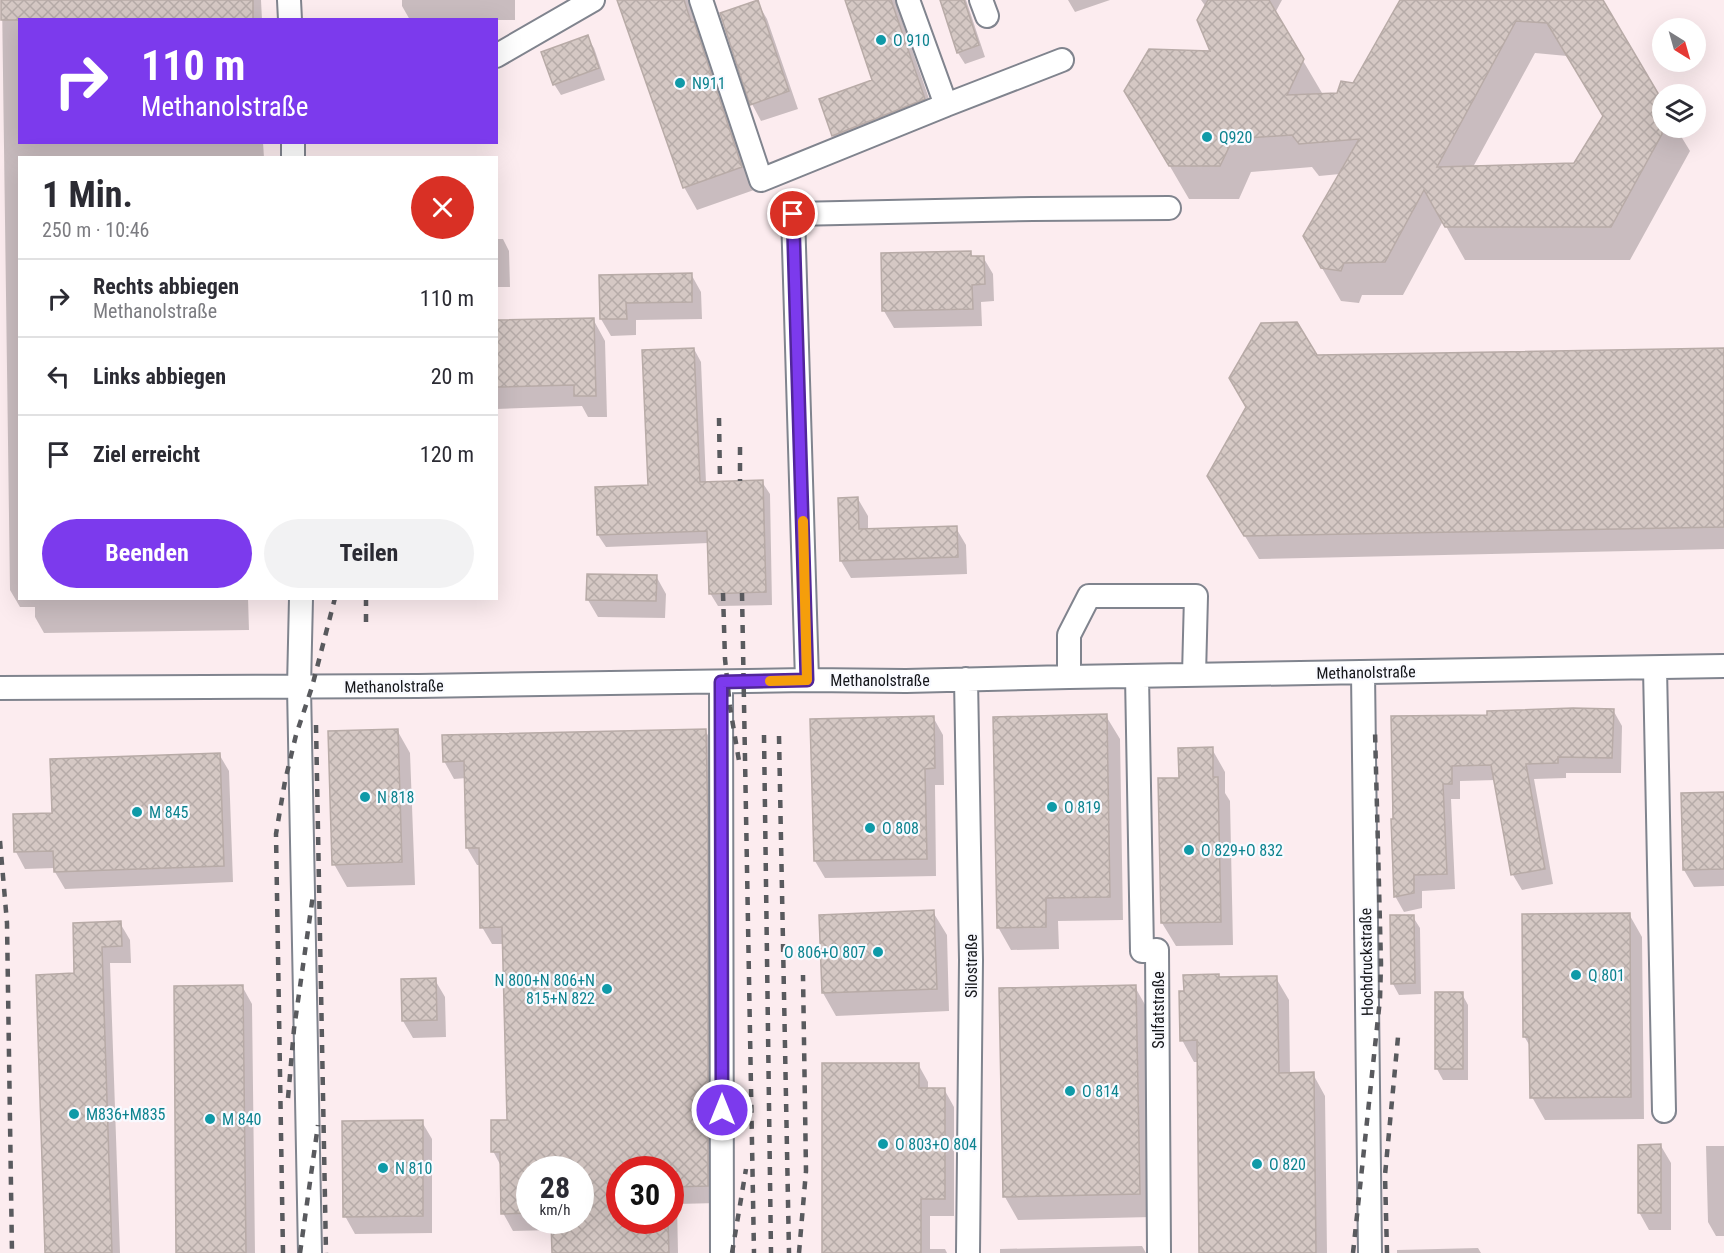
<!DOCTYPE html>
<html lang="de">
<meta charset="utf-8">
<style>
:root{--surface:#fff;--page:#f2f2f3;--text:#2b2b33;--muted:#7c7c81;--line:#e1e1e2;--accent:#7c3aed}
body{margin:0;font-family:"Roboto Condensed",sans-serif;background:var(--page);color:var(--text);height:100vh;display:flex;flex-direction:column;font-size:22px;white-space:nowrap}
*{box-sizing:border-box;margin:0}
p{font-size:20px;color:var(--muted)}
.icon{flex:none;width:33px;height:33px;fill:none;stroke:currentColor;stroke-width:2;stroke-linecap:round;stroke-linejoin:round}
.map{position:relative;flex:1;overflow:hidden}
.drawer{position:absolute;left:18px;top:156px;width:480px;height:444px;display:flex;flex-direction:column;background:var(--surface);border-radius:0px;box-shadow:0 6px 24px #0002}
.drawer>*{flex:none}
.top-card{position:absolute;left:18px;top:18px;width:480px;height:126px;border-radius:0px;box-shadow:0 6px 24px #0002;background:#7c3aed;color:#fff;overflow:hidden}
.needle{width:39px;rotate:143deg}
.fabs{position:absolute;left:1652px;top:18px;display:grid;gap:12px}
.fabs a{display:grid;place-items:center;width:54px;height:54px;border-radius:50%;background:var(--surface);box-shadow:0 6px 24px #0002;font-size:30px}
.speed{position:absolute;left:516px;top:1156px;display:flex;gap:12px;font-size:30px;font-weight:700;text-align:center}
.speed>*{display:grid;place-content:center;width:78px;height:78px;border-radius:50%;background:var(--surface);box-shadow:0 6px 24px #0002;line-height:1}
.speed small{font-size:15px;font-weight:400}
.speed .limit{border:9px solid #d22;background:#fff;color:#111}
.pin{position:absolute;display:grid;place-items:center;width:51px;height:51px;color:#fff;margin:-26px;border:3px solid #fff;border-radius:50%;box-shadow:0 2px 6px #0007}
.me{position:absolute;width:66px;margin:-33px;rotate:0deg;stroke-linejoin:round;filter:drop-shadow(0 0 4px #0008)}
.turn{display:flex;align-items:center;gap:21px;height:126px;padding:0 24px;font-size:27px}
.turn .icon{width:78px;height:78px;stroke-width:2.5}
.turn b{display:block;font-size:42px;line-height:51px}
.round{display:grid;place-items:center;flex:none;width:63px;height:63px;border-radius:32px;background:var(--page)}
.summary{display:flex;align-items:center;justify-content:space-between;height:102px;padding:0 24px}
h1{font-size:36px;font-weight:700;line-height:45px}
.cta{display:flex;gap:12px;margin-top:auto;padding:12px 24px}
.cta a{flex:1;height:69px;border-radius:36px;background:var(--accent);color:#fff;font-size:24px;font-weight:700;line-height:69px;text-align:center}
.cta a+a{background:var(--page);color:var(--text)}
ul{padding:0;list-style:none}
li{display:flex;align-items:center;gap:18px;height:78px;padding:0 24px;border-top:2px solid var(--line)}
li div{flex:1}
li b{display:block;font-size:22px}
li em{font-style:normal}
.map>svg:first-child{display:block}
.industrial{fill:#fcecef;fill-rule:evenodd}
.shadow{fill:#0003;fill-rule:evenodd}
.building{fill:url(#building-cross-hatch);stroke:#b8aba7;stroke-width:1.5;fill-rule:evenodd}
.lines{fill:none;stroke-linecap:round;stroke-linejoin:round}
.minor-casing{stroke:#80848e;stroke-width:26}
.minor{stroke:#fff;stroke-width:22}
.rail{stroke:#595a5e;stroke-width:4.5;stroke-dasharray:8 8;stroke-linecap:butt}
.route-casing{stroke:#51269a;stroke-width:15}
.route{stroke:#7c3aed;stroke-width:10}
.slow{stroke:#f59e0b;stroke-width:10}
.culture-dot{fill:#0f9aa8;stroke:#f9faff;stroke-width:2}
.labels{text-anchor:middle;stroke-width:4.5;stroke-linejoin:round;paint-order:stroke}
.culture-label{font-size:16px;fill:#0d838f;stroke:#f9faff;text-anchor:start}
.street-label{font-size:16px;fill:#15161a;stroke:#f9faff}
</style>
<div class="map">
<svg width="1724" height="1253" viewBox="0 0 1724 1253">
<defs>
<pattern id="building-cross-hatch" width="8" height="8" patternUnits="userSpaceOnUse" patternTransform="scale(1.5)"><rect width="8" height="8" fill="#d5c8c4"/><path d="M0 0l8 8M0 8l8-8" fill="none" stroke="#b6aba8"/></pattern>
</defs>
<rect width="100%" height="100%" fill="#f9faff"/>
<path class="industrial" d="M0,0H1724V1253H0ZM20,20H496V142H20ZM1662,28H1695V62H1662ZM1662,94H1695V128H1662ZM20,158H496V598H20ZM530,1170H580V1221H530ZM620,1170H670V1221H620Z"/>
<path class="shadow" d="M2,0H261L262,20H20V142H263L264,158H20V598H248L249,630L44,633L35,617V607H20L10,590Z
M402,0H515V20H410L402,6Z
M619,0H688L699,34L706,46L754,190L697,210L684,187Z
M846,0H895L937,122L846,158L833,136L874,81Z
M941,0H966L985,57L965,64L958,53Z
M1068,0H1110L1075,12Z
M1201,0H1282L1275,13L1322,93L1321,95H1338L1354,85L1401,0H1601L1662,103V128H1676L1690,151L1630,260H1465L1443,221L1403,295H1362L1359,303L1341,301L1322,268L1340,174L1319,176L1312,167L1251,172L1239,199H1189L1126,91L1212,53L1206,7ZM1535,53L1567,56L1604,116L1575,165L1473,167Z
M757,2L767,19L798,109L761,121L752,104Z
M587,37L594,48L605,80L561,95L554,84Z
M496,239H503L509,251L510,287H496Z
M970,252L973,257H983L993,274L994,301L981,302L982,326L894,328L884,311Z
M691,274L701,292L702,319L636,320V335L611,336L601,319L600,276Z
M593,319L605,341L607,417H588L582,406L496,409V322Z
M694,349L701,362L706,483L762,482L770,494L772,605L718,606L710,593L709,543L606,547L598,535L650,486Z
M1724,350V549L1259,559L1222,499L1316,357Z
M858,499L868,516V530L956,528L966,545L967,574L851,578L841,561Z
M656,576L666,594L665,618L598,617L588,600Z
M1613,710L1622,726L1621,773H1566V778L1534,779L1553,884L1522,890L1513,875L1496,780L1460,781V799H1451L1455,889L1422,891V908L1404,912L1395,896L1392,820L1489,717Z
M1106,716L1120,739L1123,920L1058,921L1059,949L1011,950L998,927Z
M933,717L943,735L944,785H935L936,876L825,878L815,861Z
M397,730L410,753L415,885L347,887L334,864Z
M705,730L715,748L718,1203L677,1204L678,1253H553V1230L513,1231L503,1213L502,1168L493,1151L508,1121L504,944H492L482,927L480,865H477L467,848L466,778L454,779L444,761ZM530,1170H580V1221H530ZM620,1170H670V1221H620Z
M1212,749L1225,772V793L1230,801L1233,945L1176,946L1162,923L1180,779Z
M219,754L229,771L233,882L65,889L55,872V868L25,869L16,852Z
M1724,793V886L1694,887L1684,870Z
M933,912L947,935L949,1011L836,1016L823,993Z
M1629,914L1642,937L1644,1119L1545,1120L1532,1097L1531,1048L1524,1036Z
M1413,917L1420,928L1421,994L1399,995L1393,984Z
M120,923L130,940L131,963H110L120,1253H47L76,975Z
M1218,975L1220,979L1276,978L1289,1000L1290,1074H1313L1325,1096L1327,1253H1201L1199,1062H1194L1182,1040Z
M435,980L445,997L446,1037L413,1038L403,1021L402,981Z
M242,986L252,1004L255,1253H178Z
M1135,987L1148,1010L1152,1217L1018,1220L1005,1197Z
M1437,994H1462L1468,1005V1080H1443L1437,1069Z
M918,1064L928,1082V1089H944L954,1107V1216H930V1249H945L947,1253H822Z
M422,1122L432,1139V1233L355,1234L345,1216Z
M1661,1146L1671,1163V1230H1649L1639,1212Z
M1706,1146H1724V1236H1716L1708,1222Z
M1142,1246L1146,1253H1000V1249Z
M1478,1248L1481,1253H1397V1250Z"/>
<path class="building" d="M1,0H253V20H1Z
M617,0H684L691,22H694L742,167L683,188Z
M758,0L789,91L750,105L720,13Z
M845,0H891L925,99L832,136L819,99L872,80Z
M940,0H964L979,45L957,53Z
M1208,0H1269L1304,59L1287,95L1337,93L1341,81L1353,83L1400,0H1603L1662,100V134L1611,227H1445L1424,190L1385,262L1344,263L1341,271L1321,268L1303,236L1359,139L1299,144L1292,135L1233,139L1220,166H1169L1124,91L1149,49L1210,51L1197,20ZM1516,21L1547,23L1603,116L1574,163L1437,167Z
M588,35L599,68L553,85L541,52Z
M971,251V256H984L985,284L972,285L973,309L882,311L881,253Z
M692,273V302L626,303L627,319H600L599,275Z
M594,318L596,396H574V385L496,387V320Z
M1297,322L1317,355L1724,348V527L1244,536L1207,476L1246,407L1229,378L1261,323Z
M694,348L700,482L763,480L766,592L709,594L707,531L597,535L595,487L648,485L642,350Z
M858,497L859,529L957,526L958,557L840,561L838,498Z
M587,574L657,575L656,601L586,600Z
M1573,708L1614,709L1612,758L1558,757V763L1526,764L1545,869L1511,875L1491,765L1452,766V784H1443L1447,874L1414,875V893L1394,897L1391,819H1393L1391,716L1487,715V711Z
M1107,714L1110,897L1046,898V927L997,928L993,717Z
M934,716L935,768L925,769L927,859L814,861L810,719Z
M398,729L402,862L332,865L328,731Z
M706,729L708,825V1186L670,1187V1170H620V1221H668L669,1253H552L551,1221H580V1170H530V1213L501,1214L500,1152H491V1120H507L502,927L480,928L479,848H466L464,761L443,762L442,735Z
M1213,747V777H1218L1221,922L1161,923L1158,778H1179L1178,748Z
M220,753L224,866L54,872L53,851L14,852L13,814L52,813L50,759Z
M1724,792V869L1683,870L1681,793Z
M934,910L937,989L822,993L819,915Z
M1630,913L1631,1097L1530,1098L1529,1037H1523L1522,914Z
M1390,915H1414L1415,983L1391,984Z
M121,921L122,946L102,947L112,1253H45L36,975L74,973L73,923Z
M1219,974V977L1277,976L1279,1073L1314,1072L1316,1253H1199L1197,1040L1180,1041L1179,991H1184L1183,975Z
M436,978L437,1020L402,1021L401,979Z
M243,985L246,1253H176L174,986Z
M1136,985L1140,1194L1003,1197L999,988Z
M1435,992H1463V1069H1435Z
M822,1063H919V1088H945V1199H921V1253H822Z
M423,1120V1216L343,1217L342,1121Z
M1661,1144V1213H1638V1145Z"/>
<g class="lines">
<defs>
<path id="minor" d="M289,0L290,20
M701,0L761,180L946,105L908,0
M981,0L987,16
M496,56L593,0
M946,105L1062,60
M293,142V158
M301,598L299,687L310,1253
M1655,668L1664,1111
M1363,672L1370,1253
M1137,676L1142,951L1157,950L1159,1253
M1069,677V635L1089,596H1196L1194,675
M966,679L971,960L968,1253
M807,680L793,214L1033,209L1169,208
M721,682L722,1253
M0,688L418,686L807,680L906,681L1069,677L1724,666"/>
</defs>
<use href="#minor" class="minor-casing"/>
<use href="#minor" class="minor"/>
<path class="rail" d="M719,418L720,481
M740,447V481
M723,593L725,659L730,707L739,761
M742,593L754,1253
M366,598V629
M316,725L326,1253
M764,735L771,1253
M779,736L789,1253
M0,841L7,923L12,1253
M288,1098L294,1029L313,895
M283,1253L276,834L285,781L296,735L312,687L335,598
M300,1253L318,1125
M732,1253L746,1169
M799,1253L806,1171L803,975
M1353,1253L1380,999L1381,964L1375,731
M1387,1253L1385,1175L1398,1037"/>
</g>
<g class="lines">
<defs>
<path id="route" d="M722,1110L721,682L807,680L793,214"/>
</defs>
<use href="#route" class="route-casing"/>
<use href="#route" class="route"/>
<path class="slow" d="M770,681L807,680L803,521"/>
</g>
<g class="culture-dot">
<circle cx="881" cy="40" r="6"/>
<circle cx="680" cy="83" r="6"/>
<circle cx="1207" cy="137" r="6"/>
<circle cx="365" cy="797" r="6"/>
<circle cx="1052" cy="807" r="6"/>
<circle cx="137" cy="812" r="6"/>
<circle cx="870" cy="828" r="6"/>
<circle cx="1189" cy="850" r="6"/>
<circle cx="878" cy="952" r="6"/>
<circle cx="1576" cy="975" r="6"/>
<circle cx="607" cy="989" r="6"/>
<circle cx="1070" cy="1091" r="6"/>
<circle cx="74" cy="1114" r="6"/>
<circle cx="210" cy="1119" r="6"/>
<circle cx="883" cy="1144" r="6"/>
<circle cx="1257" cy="1164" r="6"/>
<circle cx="383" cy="1168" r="6"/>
</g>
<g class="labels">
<g class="culture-label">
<text x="893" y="46">O 910</text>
<text x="692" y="89">N911</text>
<text x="1219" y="143">Q920</text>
<text x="377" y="803">N 818</text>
<text x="1064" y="813">O 819</text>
<text x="149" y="818">M 845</text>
<text x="882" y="834">O 808</text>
<text x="1201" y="856">O 829+O 832</text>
<text x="866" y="958" text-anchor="end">O 806+O 807</text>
<text x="1588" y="981">Q 801</text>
<text x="595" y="986" text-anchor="end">N 800+N 806+N<tspan x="595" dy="18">815+N 822</tspan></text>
<text x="1082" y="1097">O 814</text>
<text x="86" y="1120">M836+M835</text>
<text x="222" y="1125">M 840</text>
<text x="895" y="1150">O 803+O 804</text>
<text x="1269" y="1170">O 820</text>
<text x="395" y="1174">N 810</text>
</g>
<g class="street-label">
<text transform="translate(1366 672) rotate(-1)" y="6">Methanolstraße</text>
<text x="880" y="686">Methanolstraße</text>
<text transform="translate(394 686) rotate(-1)" y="6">Methanolstraße</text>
<text transform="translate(1366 962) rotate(-91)" y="6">Hochdruckstraße</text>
<text transform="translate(971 966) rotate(-90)" y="6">Silostraße</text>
<text transform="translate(1158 1010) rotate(-90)" y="6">Sulfatstraße</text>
</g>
</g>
</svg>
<div class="fabs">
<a><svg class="needle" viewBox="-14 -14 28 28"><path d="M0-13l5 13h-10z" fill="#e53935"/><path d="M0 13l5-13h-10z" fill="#7c7c81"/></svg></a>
<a><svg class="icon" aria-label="layers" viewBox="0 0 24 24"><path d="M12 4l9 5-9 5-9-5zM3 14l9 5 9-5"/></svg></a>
</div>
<div class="speed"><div>28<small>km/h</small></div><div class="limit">30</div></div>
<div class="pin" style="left:793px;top:214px;background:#d93025"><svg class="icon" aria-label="arrive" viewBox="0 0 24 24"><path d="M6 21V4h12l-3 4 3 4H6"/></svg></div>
<svg class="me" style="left:722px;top:1110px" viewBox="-20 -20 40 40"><circle r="17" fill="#7c3aed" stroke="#fff" stroke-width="3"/><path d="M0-11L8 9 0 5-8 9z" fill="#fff"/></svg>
<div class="top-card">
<div class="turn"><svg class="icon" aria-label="right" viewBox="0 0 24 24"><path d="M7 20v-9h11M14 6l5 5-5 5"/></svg><div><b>110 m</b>Methanolstraße</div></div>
</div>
<section class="drawer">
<div class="summary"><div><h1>1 Min.</h1><p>250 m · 10:46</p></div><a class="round" style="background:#d93025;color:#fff"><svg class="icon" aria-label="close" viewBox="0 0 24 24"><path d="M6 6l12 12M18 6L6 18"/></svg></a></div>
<ul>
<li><svg class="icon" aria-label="right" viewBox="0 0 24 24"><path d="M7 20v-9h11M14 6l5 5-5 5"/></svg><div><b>Rechts abbiegen</b><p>Methanolstraße</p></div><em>110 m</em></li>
<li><svg class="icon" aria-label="left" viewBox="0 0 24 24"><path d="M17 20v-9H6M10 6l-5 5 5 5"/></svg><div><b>Links abbiegen</b></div><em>20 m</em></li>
<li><svg class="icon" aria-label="arrive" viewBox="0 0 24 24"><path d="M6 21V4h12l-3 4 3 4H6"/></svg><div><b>Ziel erreicht</b></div><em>120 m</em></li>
</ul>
<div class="cta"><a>Beenden</a><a>Teilen</a></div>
</section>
</div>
